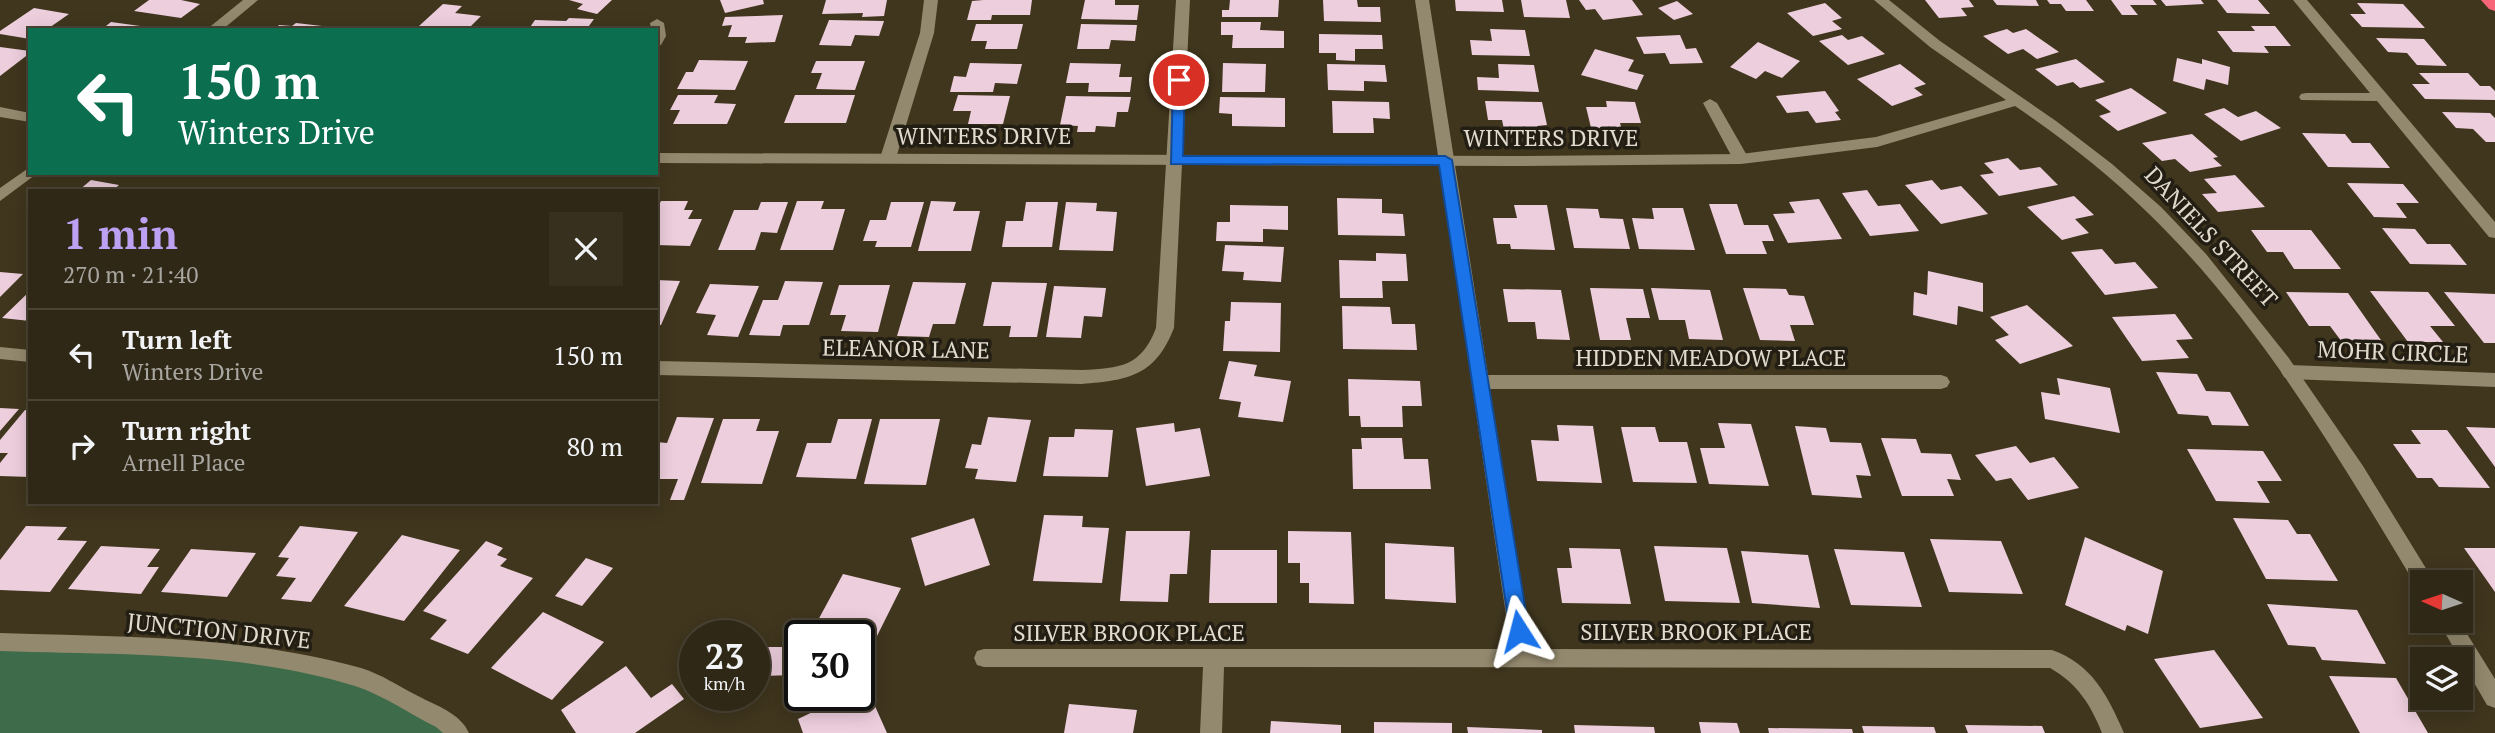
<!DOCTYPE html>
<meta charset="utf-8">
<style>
:root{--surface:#302816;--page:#38301f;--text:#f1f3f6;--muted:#a8a6a1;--line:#4b4435;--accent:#bca0f2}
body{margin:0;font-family:"PT Serif",serif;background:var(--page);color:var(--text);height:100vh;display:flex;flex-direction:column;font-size:26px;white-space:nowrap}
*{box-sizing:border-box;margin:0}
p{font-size:23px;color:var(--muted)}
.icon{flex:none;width:38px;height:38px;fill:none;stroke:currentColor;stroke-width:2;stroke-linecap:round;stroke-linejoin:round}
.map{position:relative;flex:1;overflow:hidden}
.details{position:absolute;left:28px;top:189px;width:630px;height:315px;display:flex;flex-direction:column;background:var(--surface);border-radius:0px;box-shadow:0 4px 18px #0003,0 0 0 2px var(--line)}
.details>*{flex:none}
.guide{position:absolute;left:28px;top:28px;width:630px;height:147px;border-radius:0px;box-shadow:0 4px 18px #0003,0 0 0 2px var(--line);background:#0b6e4f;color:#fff;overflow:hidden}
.needle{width:46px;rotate:273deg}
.tools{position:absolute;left:2410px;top:570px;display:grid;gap:14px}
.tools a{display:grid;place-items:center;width:63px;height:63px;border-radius:0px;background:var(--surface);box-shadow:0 4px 18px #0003,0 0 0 2px var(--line);font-size:35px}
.speed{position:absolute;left:679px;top:620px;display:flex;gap:14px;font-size:35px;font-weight:700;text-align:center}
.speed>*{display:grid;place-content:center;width:91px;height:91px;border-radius:50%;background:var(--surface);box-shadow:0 4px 18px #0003,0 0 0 2px var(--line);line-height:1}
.speed small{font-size:18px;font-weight:400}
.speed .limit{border:4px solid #111;border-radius:10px;background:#fff;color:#111}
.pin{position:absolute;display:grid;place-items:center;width:60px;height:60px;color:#fff;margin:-30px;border:4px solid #fff;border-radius:50%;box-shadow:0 2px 7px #0007}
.me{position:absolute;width:77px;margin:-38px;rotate:351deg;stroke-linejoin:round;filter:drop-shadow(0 0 5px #0008)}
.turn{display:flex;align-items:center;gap:24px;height:147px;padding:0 35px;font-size:32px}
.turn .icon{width:91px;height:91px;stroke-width:2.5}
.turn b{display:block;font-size:49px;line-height:60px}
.round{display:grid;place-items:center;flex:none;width:74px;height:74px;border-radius:0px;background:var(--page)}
.head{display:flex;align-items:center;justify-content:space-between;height:119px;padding:0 35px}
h1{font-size:42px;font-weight:800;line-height:52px;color:var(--accent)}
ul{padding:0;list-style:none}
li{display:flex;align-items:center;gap:21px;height:91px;padding:0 35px;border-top:2px solid var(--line)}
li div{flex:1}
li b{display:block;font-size:26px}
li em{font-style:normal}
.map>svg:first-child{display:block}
.green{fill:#3e6b49}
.building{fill:#edcedd}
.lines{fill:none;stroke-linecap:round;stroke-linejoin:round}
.minor{fill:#93896e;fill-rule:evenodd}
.tertiary{fill:#93896e;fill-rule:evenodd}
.motorway{fill:#f76678;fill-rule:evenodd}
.route{fill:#1a73e8;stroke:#114b97;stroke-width:2}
.labels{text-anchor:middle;stroke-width:7;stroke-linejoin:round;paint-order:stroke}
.street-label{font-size:23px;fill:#e0dbcc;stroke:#231e14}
</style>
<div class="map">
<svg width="2495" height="733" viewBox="0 0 2495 733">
<rect width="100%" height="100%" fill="#40361e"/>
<path class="green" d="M0,642L170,648L361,678L458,733H0Z"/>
<path class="building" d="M149,0H181L200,4L181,18L134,11Z
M569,0H612L597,14L577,9L583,4Z
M720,0H763L764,4L725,13Z
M826,0H887L884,16L862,17L863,13L822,14Z
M983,0H1032L1030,15H992L991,20H967L972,1Z
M1085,0H1115V5H1139L1137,20L1081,19Z
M1230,0H1279L1278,17H1222V10H1229Z
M1323,0H1357L1358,7H1380L1381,22L1324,21Z
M1455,0H1502L1504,12L1456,11Z
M1521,0H1566L1570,18L1524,17Z
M1579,0H1632L1643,15L1603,20L1595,9L1586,10Z
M1925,0H1969L1974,7L1961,8L1967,16L1939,18Z
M1993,0H2036L2039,6L1997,5Z
M2047,0H2086L2094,11H2066L2061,4H2050Z
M2111,0H2153L2157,5H2130L2138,15H2122Z
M2161,0H2201L2204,4L2166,6Z
M2217,0H2258L2270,14L2227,13Z
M1677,1L1693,14L1674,20L1658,8Z
M1825,3L1842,18L1832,21L1842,29L1813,36L1787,13Z
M2357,3L2403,4L2425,28L2362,27L2350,14H2366Z
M443,4L462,6L455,13L481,16L467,30H432L434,28L419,26Z
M34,8L69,14L46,30H30V39L0,34V31Z
M783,15L775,42L745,43L747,37H728L732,25L722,26L725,17Z
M569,18L594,19L586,30H528L535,20L566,21Z
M829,20L884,21L879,36L855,35L851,46L819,45Z
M111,22L155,28V30H101Z
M1221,22H1261L1260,30L1284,31V48H1232L1233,35H1221Z
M296,23L322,26L318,30H274L279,25L292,26Z
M976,24H1023L1017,49H985L987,41H971Z
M1081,24L1137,25L1135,41L1111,40L1109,49H1077Z
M2251,26H2275L2291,46H2264L2269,53L2233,52L2217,31H2255Z
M1490,29L1525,30L1530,56L1472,55L1470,40L1492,41Z
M2007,29L2013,33L2026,29L2059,52L2037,59L2023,49L2008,54L1983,36Z
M1319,34L1382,35L1383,49H1355V61L1336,60V53H1319Z
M1680,35L1686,49L1696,48L1703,63L1670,64L1665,53L1644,54L1636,37Z
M1842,35L1848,40L1862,36L1885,54L1848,65L1819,41Z
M2376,38L2424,39L2447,66L2417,65L2407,53L2388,52Z
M1758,42L1800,61L1782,78L1765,71L1756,79L1730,67Z
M0,47L30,51V53L0,76Z
M1595,49L1634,60L1628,71L1644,75L1637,90L1581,75Z
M2177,58L2202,64V59L2230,67L2228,85L2206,79L2204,90L2173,81Z
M2076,59L2105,82L2080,88L2073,82L2057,86L2035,69Z
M699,60L748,61L735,90L677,89L686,72H693Z
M816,61H865L855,90L816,89L822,73H811Z
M970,63L1022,64L1017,84L995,83L993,92H950L954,76L966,77Z
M1070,63L1121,64L1119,77H1132L1130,92H1088L1089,83H1066Z
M1223,63L1266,64L1265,92H1222Z
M1327,64L1385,65L1387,82L1364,81V91L1328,90Z
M1498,64L1534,65L1539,92L1478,90L1477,77L1499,78Z
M1900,64L1926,84L1914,88L1923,95L1892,106L1857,79Z
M2419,73H2468L2480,86H2490L2495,91V100L2425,99L2412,84H2430Z
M2131,88L2167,113L2118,131L2099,116L2111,112L2095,100Z
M1825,91L1839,111L1835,112L1841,120L1816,123L1808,111L1787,113L1776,96Z
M678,95H718L714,103L736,104L727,124H673L680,110H670Z
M795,95H855L846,123H784Z
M958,95L1010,96L1003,124H968L971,111H953Z
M1066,96L1131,97L1128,112H1117L1115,127L1096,126L1095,132H1077L1078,126L1060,125Z
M1220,97L1285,98V127L1232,126V114L1219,113Z
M1332,101L1389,102L1390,119L1373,118L1374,133H1333Z
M1485,101L1542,102L1547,125L1537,126L1538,134H1505L1502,120H1488Z
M1606,101L1635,102L1641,123H1620L1624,137L1593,136L1586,107H1607Z
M2224,108L2238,117L2256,111L2281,128L2241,141L2204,114Z
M2442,112L2490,113L2495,118V142H2486L2473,129L2456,128Z
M2302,133L2345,134L2352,143H2370L2390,168L2328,167Z
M2192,134L2218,157L2213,158L2222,166L2190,172L2175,159L2162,161L2142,143Z
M2008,158L2020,170L2040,167L2058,185L1999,196L1980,175L1994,173L1984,163Z
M2235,175L2265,207L2218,212L2202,194L2217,193L2204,179Z
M91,180L119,185L112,191H78Z
M1932,180L1941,190L1961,186L1988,214L1941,224L1905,185Z
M2347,183L2403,184L2419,203H2396L2407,218L2374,217Z
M1867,190L1878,206L1900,204L1919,231L1870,236L1842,193Z
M2074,196L2094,215L2075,219L2089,233L2062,240L2027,207Z
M1337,198L1382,199V213L1403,214L1405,236L1338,235Z
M1819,199L1842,239L1788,243L1773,214L1795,213L1789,202Z
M661,201H688L684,210H693L688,219H702L690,246L656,245V211Z
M797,201H824L821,209H845L833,250H780Z
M931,201L956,202L953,211H980L971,251H918Z
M761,202H788L777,233L761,232L755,250H718L734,210H758Z
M891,202H924L911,247H875L877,241H863L870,220H886Z
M1026,202H1058L1052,247H1002L1006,221H1023Z
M1066,202L1097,203L1096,211L1117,212L1113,251L1059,250Z
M1709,204H1737L1744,225H1768L1774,241H1762L1767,254H1726Z
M1230,205L1288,206V230L1263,229V242L1216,241L1217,222H1230Z
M1514,205H1547L1555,250L1511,249L1510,244H1497L1493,218H1517Z
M1566,208L1598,209L1600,218L1623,219L1630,249L1574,248Z
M1652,208H1683L1695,250L1639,249L1632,218L1654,219Z
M2382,228L2415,229L2427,244H2450L2467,265L2410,264Z
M2251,230H2311L2341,269H2294L2283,252H2267Z
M1225,245L1284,247L1281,282L1243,280L1244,272L1222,271Z
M2102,249L2115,264L2135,262L2158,288L2105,295L2071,252Z
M1376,253L1406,254L1408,281H1382L1383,298H1340L1339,260L1376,261Z
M1928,271L1983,283V312L1958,306L1957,325L1913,315L1914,292L1927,295Z
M0,272L23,274L0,297Z
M656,280L680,281L661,325H656Z
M785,281L823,282L809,325H783L780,336L749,335L763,300H778Z
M913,282L966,283L955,324H933L929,337L897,336Z
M992,282L1047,283L1037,337H1009L1011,326H983Z
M710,284L759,286L738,337L707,335L716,315L696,313Z
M839,285H890L878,332L841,331L846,315H830Z
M1054,286L1106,288L1102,317L1084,316L1081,338L1046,337Z
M1590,288L1643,289L1650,318H1626L1631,340H1600Z
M1651,288L1710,290L1723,340L1689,339L1685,320H1659Z
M1743,288L1786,289L1789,295L1804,296L1814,325H1790L1795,341L1760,340Z
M1503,289L1561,290L1570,340L1537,339L1535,322H1508Z
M30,291V321L2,318Z
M2370,291L2428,292L2455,326H2430L2443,342H2408Z
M2286,292L2348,293L2383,343L2342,342L2330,326H2309Z
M2444,292L2495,294V343H2484Z
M1231,302L1281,303L1280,352L1223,351L1225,321H1230Z
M2027,305L2073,346L2020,364L1995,340L2009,335L1990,317Z
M1342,306L1390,307L1392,324H1415L1417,350L1343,349Z
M2175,314L2193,339L2176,340L2189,358L2142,361L2112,317Z
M1229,361L1257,365L1254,376L1291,381L1283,422L1238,417L1241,402L1219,399Z
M2156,372L2197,374L2206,391L2230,392L2249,426L2212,425L2208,416L2178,414Z
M2057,378L2110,388L2120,433L2045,419L2041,392L2060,395Z
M1348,379L1420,381L1422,406H1402L1403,427H1361L1360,416H1349Z
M0,408L19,409L0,431Z
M25,410L30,411V477L0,476V463L8,453H0V440Z
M677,417L714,418L684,500H670L678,479H656V442L667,443Z
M988,417L1031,420L1016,482L975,479L978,469L965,468L972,444L981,445Z
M723,419H760L756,431H779L762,484L701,483Z
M838,419H872L856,479L796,477L807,443H831Z
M880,419H940L926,485L864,484Z
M1174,423L1175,432L1200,428L1210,476L1146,486L1136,428Z
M1718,423L1751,424L1769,486L1709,484L1700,448H1725Z
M1557,425L1593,426L1602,483L1537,481L1531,440L1559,441Z
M1795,426L1826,428L1830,442L1861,443L1871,476L1856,475L1862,498L1812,495Z
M1621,427H1655L1659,442H1687L1697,483L1633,482Z
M2466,427L2495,428V467Z
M1075,429L1113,430L1108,477L1043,476L1049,437H1074Z
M2411,430H2447L2490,488L2439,487L2432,478H2417L2393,444H2421Z
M1361,438H1402L1404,459H1428L1431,489H1353L1352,449H1362Z
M1881,438L1916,439L1921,453L1951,454L1961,480L1947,479L1954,496H1902Z
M2016,446L2030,463L2054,457L2079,488L2028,500L2011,478L1996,481L1975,455Z
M2187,449L2263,451L2282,481H2257L2270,503L2216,501Z
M1044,515L1083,516L1082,527L1109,528L1102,583L1033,581Z
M974,518L990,565L925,586L911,538Z
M2233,518L2288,520L2297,534H2310L2338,581L2266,579Z
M26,526L67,527L57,540L87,541L50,592L0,590V560Z
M300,526L358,532L311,602L281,599L296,578L276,576L289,558L278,557Z
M1126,531H1190L1187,574H1170L1168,602L1120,601Z
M1288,531L1351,532L1354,604L1309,603V583H1300V563H1288Z
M402,535L460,550L404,621L344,606Z
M2085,537L2163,571L2148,634L2127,625L2125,631L2065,605Z
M1930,539L2001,541L2023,594L1949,592Z
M486,541L503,548L497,555L507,559L500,566L533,578L468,654L430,639L447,620L423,611Z
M1385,543L1454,547L1456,603L1385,599Z
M101,546L160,549L147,567H159L141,594L68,589Z
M1654,546L1727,548L1740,603L1665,601Z
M1569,548L1620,549L1631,604L1562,603L1557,568H1572Z
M2464,548H2495V592Z
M191,549L256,553L227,597L161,592Z
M1834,549L1904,552L1922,607L1851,605Z
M1211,550H1277V603H1209Z
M1741,551L1808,555L1820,608L1752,603Z
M586,558L613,568L582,606L555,596Z
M843,574L901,588L870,650L859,647V635H810Z
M2267,604L2357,610L2386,664L2322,660L2315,647L2288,645Z
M543,612L604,642L552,700L491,668Z
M766,647H800L794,675L758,676Z
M2214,650L2263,718L2200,728L2154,659Z
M626,666L651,698L672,684L684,699L635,733H576L561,710Z
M2329,676L2396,678L2428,733H2360Z
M866,686L887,733H803L798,719L848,695H859V689Z
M1069,704L1137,710L1133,733H1064Z
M1271,721L1341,725V733H1270Z
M1374,722L1452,723V733H1374Z
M1699,722L1737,723L1740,733H1701Z
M1574,725L1654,727L1655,733H1575Z
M1965,725L2042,726L2045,733H1968Z
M1862,726L1934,727L1936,733H1864Z
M1467,727L1542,730V733H1468Z
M1768,728L1852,729L1853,733H1769Z"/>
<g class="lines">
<path class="minor" d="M924,0H938L934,33L896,158L888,163L880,158L920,33Z
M1176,0H1190L1174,328C1155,376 1129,380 1082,384L656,375V361L1082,370C1120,368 1141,367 1156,328Z
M1415,0H1429L1488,375H1941L1947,377L1950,382L1947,387L1941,389H1490L1532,649L2052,650C2092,664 2108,696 2124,733H2102C2091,705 2077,683 2050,668L1224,667L1222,733H1200L1203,667H984L977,665L974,658L977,651L984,649H1511Z
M2293,0H2307L2495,222V238L2489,237L2377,101L2301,100L2299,97L2301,94L2306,93H2370Z
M657,19L664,23L666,36L661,45L656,46V30H651L650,23Z
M1710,99L1717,103L1749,159L1746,162H1736L1733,159L1703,103Z
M0,347L30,350V362L0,359Z
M2290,365L2495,373V387L2290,379L2284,377L2281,372L2284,367Z
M0,633C120,637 244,635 361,668C381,674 400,687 418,696C437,706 460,713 469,733H443L436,727C410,714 383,695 355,686C244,651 116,655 0,651Z"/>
<path class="tertiary" d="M243,0H258L222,30H206Z
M1874,0H1889L1940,41L2056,121L2112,164L2161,207L2206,254L2288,357L2363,466L2435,583H2422V590L2418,589C2339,458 2259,320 2148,213C2107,173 2063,139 2015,106L1877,147L1741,164L1514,166L656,163V153L1514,156L1741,154L1876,137L2006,100L1930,47Z
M0,107L30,113V122L0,117Z
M30,167V173H37L35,175L0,201V188Z
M2438,621H2459L2495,679V708L2487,705Z"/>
<path class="motorway" d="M2481,0H2495V11L2489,9Z"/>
</g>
<path class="route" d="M1179,76L1185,80L1183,156H1445L1452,160L1529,631L1526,636L1519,639L1513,636L1510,631L1439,165L1171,164L1173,80Z"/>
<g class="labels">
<g class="street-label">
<text x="984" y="144">WINTERS DRIVE</text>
<text x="1551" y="146">WINTERS DRIVE</text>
<text transform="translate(2211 237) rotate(47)" y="8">DANIELS STREET</text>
<text transform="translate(906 349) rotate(1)" y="8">ELEANOR LANE</text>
<text transform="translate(2393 352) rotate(2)" y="8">MOHR CIRCLE</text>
<text x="1711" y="366">HIDDEN MEADOW PLACE</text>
<text transform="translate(219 631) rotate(6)" y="8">JUNCTION DRIVE</text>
<text x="1696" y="640">SILVER BROOK PLACE</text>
<text x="1129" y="641">SILVER BROOK PLACE</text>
</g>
</g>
</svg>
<div class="tools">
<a><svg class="needle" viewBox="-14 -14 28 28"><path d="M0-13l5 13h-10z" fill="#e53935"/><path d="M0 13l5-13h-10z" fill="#a8a6a1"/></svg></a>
<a><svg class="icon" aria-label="layers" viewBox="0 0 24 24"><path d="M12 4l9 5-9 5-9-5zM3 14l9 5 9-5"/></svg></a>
</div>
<div class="speed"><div>23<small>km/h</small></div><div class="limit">30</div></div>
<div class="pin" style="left:1179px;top:80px;background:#d93025"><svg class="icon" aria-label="arrive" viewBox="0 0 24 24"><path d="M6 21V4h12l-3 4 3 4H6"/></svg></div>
<svg class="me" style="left:1519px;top:631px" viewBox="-20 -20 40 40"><path d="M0-17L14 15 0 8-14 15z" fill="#1a73e8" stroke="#fff" stroke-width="4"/></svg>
<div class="guide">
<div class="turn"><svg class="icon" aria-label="left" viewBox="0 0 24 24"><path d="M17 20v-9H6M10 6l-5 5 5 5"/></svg><div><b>150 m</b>Winters Drive</div></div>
</div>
<section class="details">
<div class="head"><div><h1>1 min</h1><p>270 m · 21:40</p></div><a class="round"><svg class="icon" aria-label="close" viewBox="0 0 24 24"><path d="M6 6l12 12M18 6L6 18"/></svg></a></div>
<ul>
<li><svg class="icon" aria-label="left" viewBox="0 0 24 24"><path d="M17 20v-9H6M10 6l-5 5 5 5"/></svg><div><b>Turn left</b><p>Winters Drive</p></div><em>150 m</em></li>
<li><svg class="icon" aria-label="right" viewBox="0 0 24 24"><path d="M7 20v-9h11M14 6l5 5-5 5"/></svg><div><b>Turn right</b><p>Arnell Place</p></div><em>80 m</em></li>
</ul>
</section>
</div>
